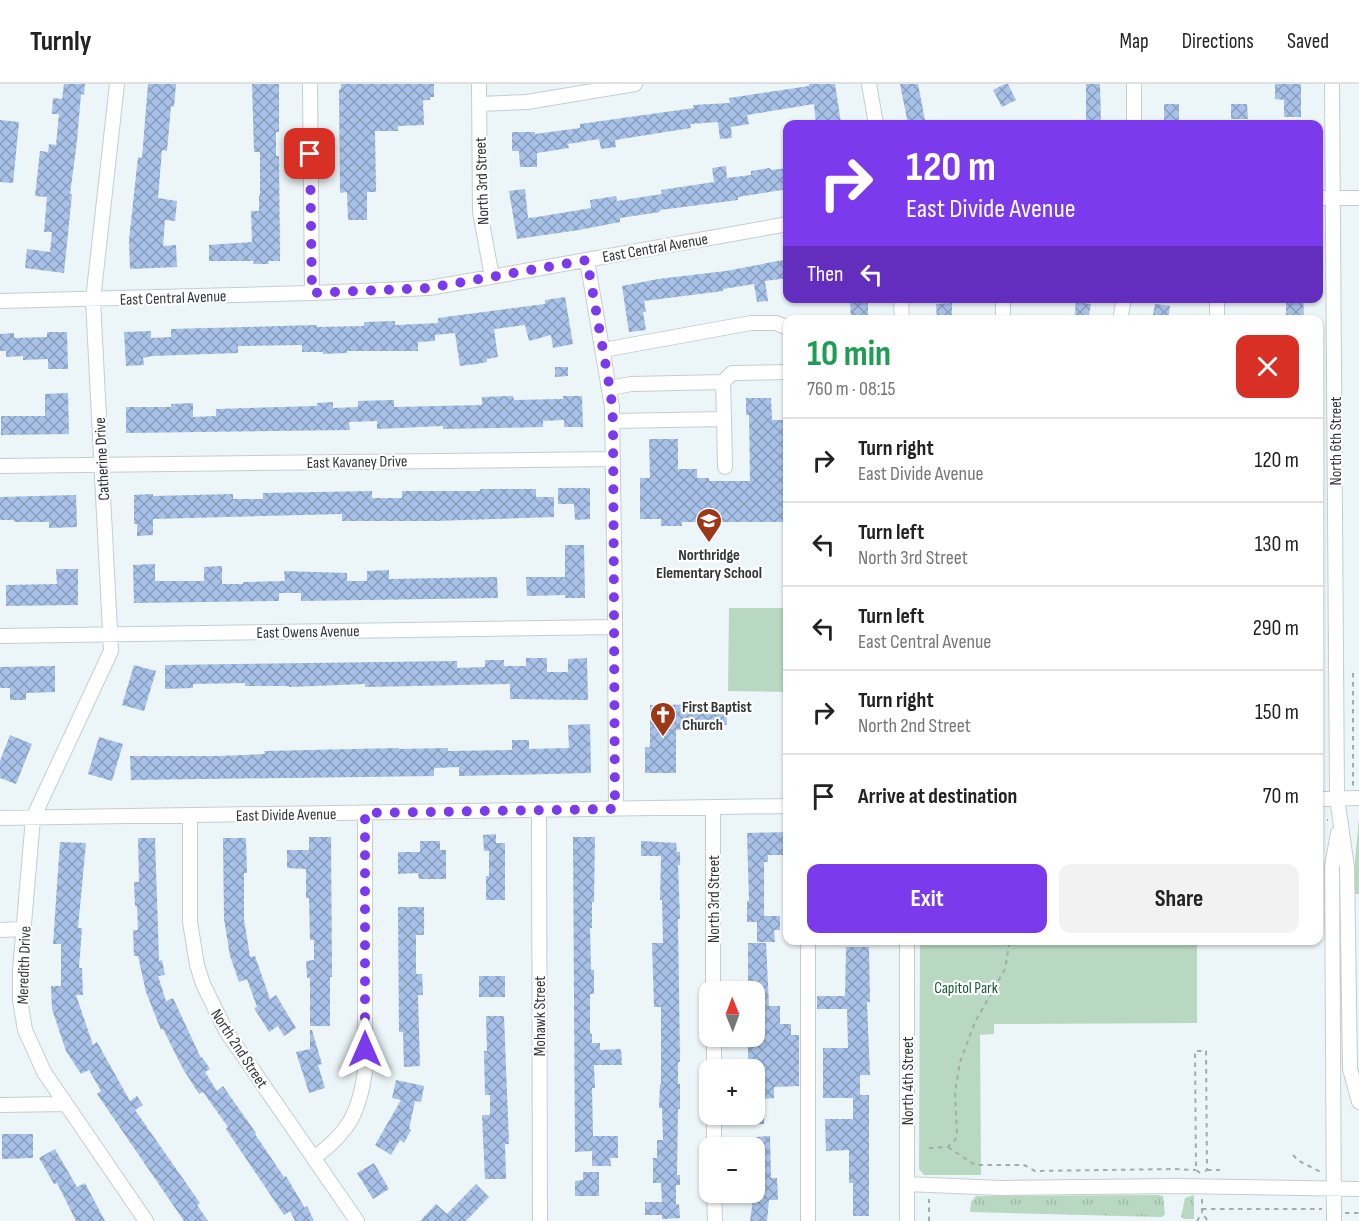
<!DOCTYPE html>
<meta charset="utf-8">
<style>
:root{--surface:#fff;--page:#f2f2f2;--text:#222;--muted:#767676;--line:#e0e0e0;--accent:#7c3aed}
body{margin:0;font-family:"Sofia Sans Condensed",sans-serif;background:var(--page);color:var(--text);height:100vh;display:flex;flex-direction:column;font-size:22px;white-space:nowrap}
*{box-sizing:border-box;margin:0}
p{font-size:20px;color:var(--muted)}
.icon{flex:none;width:33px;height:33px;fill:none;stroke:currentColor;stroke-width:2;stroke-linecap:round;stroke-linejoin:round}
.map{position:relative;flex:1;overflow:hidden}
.panel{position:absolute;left:783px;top:231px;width:540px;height:630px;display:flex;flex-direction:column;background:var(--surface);border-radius:12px;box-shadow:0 2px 4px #0004}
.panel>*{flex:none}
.banner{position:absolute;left:783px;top:36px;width:540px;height:183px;border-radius:12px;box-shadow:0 2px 4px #0004;background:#7c3aed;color:#fff;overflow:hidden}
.needle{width:39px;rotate:359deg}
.controls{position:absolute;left:699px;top:897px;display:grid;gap:12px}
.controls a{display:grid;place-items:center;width:66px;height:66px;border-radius:12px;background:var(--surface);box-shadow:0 2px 4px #0004;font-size:30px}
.pin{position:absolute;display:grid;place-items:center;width:51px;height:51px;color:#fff;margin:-26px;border-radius:12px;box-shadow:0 3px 9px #0006}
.me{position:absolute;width:66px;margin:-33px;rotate:0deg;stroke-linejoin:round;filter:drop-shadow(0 0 4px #0008)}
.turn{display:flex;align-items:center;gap:21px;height:126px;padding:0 24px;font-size:27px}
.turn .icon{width:78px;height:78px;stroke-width:2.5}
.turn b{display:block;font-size:42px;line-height:51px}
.then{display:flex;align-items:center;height:57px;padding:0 24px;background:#0003;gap:12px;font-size:22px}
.round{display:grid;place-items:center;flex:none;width:63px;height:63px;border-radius:12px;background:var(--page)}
.overview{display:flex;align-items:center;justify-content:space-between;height:102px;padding:0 24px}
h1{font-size:36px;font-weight:700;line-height:45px;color:#1e9e55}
.button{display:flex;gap:12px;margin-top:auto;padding:12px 24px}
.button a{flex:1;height:69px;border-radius:12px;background:var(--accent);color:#fff;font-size:24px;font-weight:700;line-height:69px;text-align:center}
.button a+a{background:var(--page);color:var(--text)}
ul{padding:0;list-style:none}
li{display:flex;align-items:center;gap:18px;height:84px;padding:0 24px;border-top:2px solid var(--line)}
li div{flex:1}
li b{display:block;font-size:22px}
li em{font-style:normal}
header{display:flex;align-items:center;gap:36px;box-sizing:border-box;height:84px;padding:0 30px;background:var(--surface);border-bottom:2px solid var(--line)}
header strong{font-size:28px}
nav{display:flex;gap:33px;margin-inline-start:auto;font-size:21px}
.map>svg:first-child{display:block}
.grass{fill:url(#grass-tufts)}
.park{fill:#b9d8c2}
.building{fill:url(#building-cross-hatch)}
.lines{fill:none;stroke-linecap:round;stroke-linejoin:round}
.minor-casing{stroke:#c5cdd0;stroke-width:16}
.path{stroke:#a4abae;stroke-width:2;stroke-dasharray:4.5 4.5;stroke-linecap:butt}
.minor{stroke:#fff;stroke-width:14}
.route{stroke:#7c3aed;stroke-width:10;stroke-dasharray:0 18}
.labels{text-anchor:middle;stroke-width:4.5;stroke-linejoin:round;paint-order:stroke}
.street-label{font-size:16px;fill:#323637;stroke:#fff}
.poi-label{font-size:16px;font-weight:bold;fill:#323637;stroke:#fff}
.park-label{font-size:16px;fill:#165c36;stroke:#fff}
</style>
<header>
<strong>Turnly</strong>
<nav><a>Map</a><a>Directions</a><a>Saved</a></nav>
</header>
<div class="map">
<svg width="1359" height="1137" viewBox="0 0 1359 1137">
<defs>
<pattern id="grass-tufts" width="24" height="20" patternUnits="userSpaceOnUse" patternTransform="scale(1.5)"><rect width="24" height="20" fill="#b9d8c2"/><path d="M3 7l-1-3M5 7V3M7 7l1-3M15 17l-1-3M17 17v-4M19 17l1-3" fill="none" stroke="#a0baa7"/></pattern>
<pattern id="building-cross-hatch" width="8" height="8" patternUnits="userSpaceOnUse" patternTransform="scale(1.5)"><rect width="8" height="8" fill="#a7c1e8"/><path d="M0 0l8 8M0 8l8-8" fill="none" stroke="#899ebd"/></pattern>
</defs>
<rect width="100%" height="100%" fill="#ecf5f8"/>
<path class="grass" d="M1158,1111L1163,1112L1165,1130L1162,1133L970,1128L971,1118L976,1112Z
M1194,1111V1135H1185L1181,1133L1185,1114Z"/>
<path class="park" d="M729,524H787V608L728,607Z
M1359,734V810H1352Z
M920,857H1197V939L994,940V950L980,951L981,1091H924L919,1085Z"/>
<path class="building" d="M64,0H85L84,11L81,10L77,57L70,110H72L64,189L25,184L27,165L50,168L52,148H44L47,113L35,112L40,67L48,68L49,60L56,61L59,30H52L53,14L62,15Z
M148,0H176L174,23L171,22L167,67L162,66L158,114L177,117L175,137L165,136L163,162L176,161L177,183L130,185L129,156L138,73L142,74Z
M252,0H279V48H276V72H279L280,177H268L269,180H253L254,177H209V161L252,158L251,127H259V112H260V68H254Z
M341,0H434V13H430V16H423L424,41L398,42V47H375L376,108H367V136H348L347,108L340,109L339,5H341Z
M809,0H835L841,39L816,40L814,20L747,31L749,40L731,43L732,54L720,55L718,38L690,40L691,44L615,56L616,63L601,65L599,55L568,60L569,64L537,69V83H520L519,67H512V48H535V50L580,44V40L694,24L693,21L730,19L729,14L809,2Z
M900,0H918L925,36L908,40Z
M1005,0H1008L1016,16L1002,23L993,6Z
M1086,0H1100L1101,40H1086Z
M1275,0H1301V33H1284V16L1275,15Z
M1164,20H1179V40H1164Z
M1231,20H1247L1248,35H1231Z
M0,36L19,38L13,99L0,98Z
M726,82L727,94L751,91V87L770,84L771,86L788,84V105L738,113V116L660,126V128L620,134V138L579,146L517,155L509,107L525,105L528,134L537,133L591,124L590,116L616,112L617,117L662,110L661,106L714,98L712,84Z
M788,175V194L765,197L768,217L757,218L754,200L723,205V207L644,217L646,228H643L646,246L629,248L622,202L658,195L726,187Z
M565,213L573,260L553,264L551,251L529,257L525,241L494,245L498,273L487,275V278L477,280L460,282L455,249L435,251V257L418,258V267H347V269L323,270V268H302V261L238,262V269L152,272L143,274L144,281L126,282L124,248L151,247V254L171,253V245L317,241V243L364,242V238L395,237V241L438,239V234L545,220V216Z
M1286,214H1303L1304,231L1286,232Z
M850,215H868V236H851Z
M1076,218L1091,220L1088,236H1074Z
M952,219V236H937L936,220Z
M1155,220L1170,222L1168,236H1152Z
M47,248H67L68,285H48V275L23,276V272L6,273V267H0V250L14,249V254L47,253Z
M555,283H568V292L555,293Z
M68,309L69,350L1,351V332H45V310Z
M513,312L514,316L563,315V312H582L583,343H564V336L543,337V343L443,345V342L377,345V337L349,338L350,346L126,349V323H171V320L193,319V333L216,332V325L317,322V319L333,318V324L358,323V317L394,316V323L482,321V313Z
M746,314H771L772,336H788V438H682V442H661V435H640V394H650L649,355H678V385H697V394H709V397H750L749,331H746Z
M558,404H590V435L575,436L574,420H558Z
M480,405H536V413H554V433L435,437H342V430L153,435V451L137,452V440H134V411L153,410V412L233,410V415H263V409L372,407V414H402V407H480Z
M76,411L77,443L49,444V438H14V436H0V413Z
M565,461H584L585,514H565V511L527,512L526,493H565Z
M155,480V497H204V483L222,482V500H243V498L285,497L284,487L347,489V497H367V487L389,486V495L497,493L498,514L301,517V509H279V517L134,519L133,481Z
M56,485H78V521L6,522V501L57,500Z
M526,574H547V588H568V575L587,574L588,616L510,615V600L365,603V600L289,603V602H245V599L193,600V604L165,605V581L457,577V584L485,583V576H504V582H526Z
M134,581L156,587L144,627L122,621Z
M55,582V608L26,609V616H10V604H0V583Z
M726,620L727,641L690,642V645L676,646V689H645V663H650V621Z
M590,640L591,689L459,692V683L434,684V692L131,696L130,672H218L265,670L264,667L399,664V665L448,664V667L512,666V656H529V665L569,664L568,641Z
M10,651L32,660L16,700L0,694V677Z
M99,653L123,660L112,697L88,690Z
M788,748V771H768V778H764V832H780V846H774L775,858H757V838H747V817H749L747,749Z
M496,750V759H505V816H486V792H489V767H484L483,751Z
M309,753H331L332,893H330V942H310V894H307L306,877L314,876V856H310L309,814H306V785L287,784V766H309Z
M573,753H595L594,818H592V844H590L591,886H594V910H590V950H592V959H600V966L621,965L622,981H594L595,1004H592L593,1052H618V1074H610L611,1082H592V1067L575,1068Z
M138,754H155L159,877L162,876L165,891L158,892L166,917L173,914L201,974L202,973L210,985L205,988L217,1007L223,1002L256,1049L255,1050L284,1093L286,1092L305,1124L307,1122L314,1137H295L290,1127L284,1131L226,1045L228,1043L203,1008L199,1010L183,985L163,945L161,946L146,908L138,872H134L133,846H138L137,822H135L134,798H139Z
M223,754H246L247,789H244V835L250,873L255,872L270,915L276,911L296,944L284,952L278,942L269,948L254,924L257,923L247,895L239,898L230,872L224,835Z
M420,757H440V766H446V795H419L418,789L398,790V768H420Z
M641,757L676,759L677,768H680V781H678L680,835H678L680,978H678V1000H680V1025H678L677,1091H680V1101H676V1121L679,1120L680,1134L662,1135V1131H645V1118H662L661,1099H653V1074H657V1056H663L662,1024H659L660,1000H661V923H654L652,859H663L662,816H660L661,772H641Z
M60,758L86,759L78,844H82L79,884H82L83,911H76L93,961L97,958L130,1017L137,1012L143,1021L135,1026L200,1119L197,1121L208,1137H184L97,1010L101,1007L89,986L81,990L66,967L52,925L51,902H61V860H53Z
M398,823H424V851H416V890H422L423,911H418L420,982L404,983L403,948H399Z
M748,859H766L769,922H780V940H791V951H799V1002L774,1003V1014L764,1015V1040H754V986H748V953H754V908H748Z
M846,863H869L870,918H867L870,991H860V1011H869V1132H853V1099H849V1066L826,1067L825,1035H853V1014H823V964H848L847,925H817V912H845Z
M479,892H505V913H479Z
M486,932H504L509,1060H505L506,1095H485L482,1031H490V1011H485L484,967H487Z
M310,946H312L322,980L318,981L325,1004L309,1009L296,968L310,965Z
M396,996L424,1002L421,1018L415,1017L409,1045L411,1046L404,1059L400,1056L391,1071L375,1061L401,1016L392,1014Z
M2,1050H33V1074L2,1075Z
M770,1052L771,1094H777L778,1116H769L767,1137H750L754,1108L755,1053Z
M55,1065L77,1103L85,1099L105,1137H76L57,1099L54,1100L39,1074Z
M374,1079L389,1105L373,1115L357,1089Z
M583,1088H599V1112H575V1097L583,1096Z
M476,1100L489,1113L466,1137H420L436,1120L447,1130Z"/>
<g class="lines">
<defs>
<path id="minor" d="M117,0L93,216L111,567L33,734L20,886V916L25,946L44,988L146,1137
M310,0L312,209
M479,0L480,128L492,193
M869,0L876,40
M1134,0V40
M1332,0L1337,714L1347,783L1350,985L1359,1018
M479,20L527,18L635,0
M1318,114H1359
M587,176L612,323L615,529L616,725
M901,214L902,236
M1003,214V236
M1217,214V236
M0,217L312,209L429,204L788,140
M1120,236L1124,214
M603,266L751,239H776L788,244
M723,298L732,289L788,288
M610,304L631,300L723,298L724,335L613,337
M724,335L725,383
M0,382L613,375
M0,552L615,543
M1318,715L1359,714
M539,726L540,1137
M190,731V838L197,881L203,900L226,947L357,1137
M0,734L788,722
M0,846L23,845
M808,856V1137
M907,856V1137
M713,908V723
M714,952V986
M0,1021L66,1020
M714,1030V1064
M315,1073C349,1048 359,1029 365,987V729
M907,1100L1001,1104L1176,1102L1359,1105
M714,1108L715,1137
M1334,1137L1332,782L1338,749"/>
</defs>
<use href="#minor" class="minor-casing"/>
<path class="path" d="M1353,589V702
M1318,737L1328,736
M948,1063L975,1081H1024L1035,1087L1175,1085L1196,1086
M929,1064L948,1063L955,1056L957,1051L955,1007L960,978L975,938L1005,885L1010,856
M1293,1071L1299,1077L1321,1088
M1207,1086H1220
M1200,1089L1196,1086L1195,967H1206L1207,1086L1203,1089
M1202,1115V1129L1208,1137
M1202,1125H1322
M1345,1129H1359
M929,1137V1115
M1197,1137L1202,1129"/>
<use href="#minor" class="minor"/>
</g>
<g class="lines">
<path class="route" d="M310,70L312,209L429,204L587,176L611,311L613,337L615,725L365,729V965"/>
</g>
<defs>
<symbol id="school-pin" viewBox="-11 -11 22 30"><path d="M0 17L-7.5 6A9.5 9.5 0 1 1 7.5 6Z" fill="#9e3618" stroke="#fff"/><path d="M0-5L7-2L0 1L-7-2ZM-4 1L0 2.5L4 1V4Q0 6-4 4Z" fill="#fff"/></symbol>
<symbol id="church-pin" viewBox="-11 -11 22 30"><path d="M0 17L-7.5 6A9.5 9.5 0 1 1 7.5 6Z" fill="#9e3618" stroke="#fff"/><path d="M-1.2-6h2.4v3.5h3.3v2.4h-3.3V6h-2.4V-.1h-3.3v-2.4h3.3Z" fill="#fff"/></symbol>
</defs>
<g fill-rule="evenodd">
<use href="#school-pin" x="694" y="422" width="30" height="40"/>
<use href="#church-pin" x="648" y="616" width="30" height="40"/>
</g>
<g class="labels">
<g class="street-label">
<text transform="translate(481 97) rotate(-92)" y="6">North 3rd Street</text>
<text transform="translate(655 163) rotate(-10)" y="6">East Central Avenue</text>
<text transform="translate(173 213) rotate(-2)" y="6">East Central Avenue</text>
<text transform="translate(1335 357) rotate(-90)" y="6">North 6th Street</text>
<text transform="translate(101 375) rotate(-93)" y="6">Catherine Drive</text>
<text transform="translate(357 377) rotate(-1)" y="6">East Kavaney Drive</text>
<text transform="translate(308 547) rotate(-1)" y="6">East Owens Avenue</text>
<text transform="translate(286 730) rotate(-1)" y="6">East Divide Avenue</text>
<text transform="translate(713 815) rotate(-90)" y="6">North 3rd Street</text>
<text transform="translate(23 881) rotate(-88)" y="6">Meredith Drive</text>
<text transform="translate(539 932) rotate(-90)" y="6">Mohawk Street</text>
<text transform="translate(240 964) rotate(57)" y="6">North 2nd Street</text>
<text transform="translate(907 997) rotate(-90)" y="6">North 4th Street</text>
</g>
<g class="poi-label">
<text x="709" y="476">Northridge<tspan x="709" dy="18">Elementary School</tspan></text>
<text x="682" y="628" text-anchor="start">First Baptist<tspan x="682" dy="18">Church</tspan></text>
</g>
<g class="park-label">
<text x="966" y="909">Capitol Park</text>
</g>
</g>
</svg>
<div class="controls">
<a><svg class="needle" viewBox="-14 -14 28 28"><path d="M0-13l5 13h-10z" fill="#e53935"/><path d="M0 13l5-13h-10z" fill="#767676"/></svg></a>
<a>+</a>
<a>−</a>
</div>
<div class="pin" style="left:310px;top:70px;background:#d93025"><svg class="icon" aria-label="arrive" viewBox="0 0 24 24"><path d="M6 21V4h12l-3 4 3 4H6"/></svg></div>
<svg class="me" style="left:365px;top:965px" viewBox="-20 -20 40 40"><path d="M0-17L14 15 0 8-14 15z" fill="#7c3aed" stroke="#fff" stroke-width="4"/></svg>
<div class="banner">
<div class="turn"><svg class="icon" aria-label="right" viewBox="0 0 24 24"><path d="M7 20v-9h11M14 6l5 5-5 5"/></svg><div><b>120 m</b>East Divide Avenue</div></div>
<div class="then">Then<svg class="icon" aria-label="left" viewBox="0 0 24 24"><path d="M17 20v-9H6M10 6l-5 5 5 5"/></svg></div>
</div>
<section class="panel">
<div class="overview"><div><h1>10 min</h1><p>760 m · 08:15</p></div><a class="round" style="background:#d93025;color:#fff"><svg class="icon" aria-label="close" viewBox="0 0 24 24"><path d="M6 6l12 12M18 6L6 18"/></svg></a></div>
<ul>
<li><svg class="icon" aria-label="right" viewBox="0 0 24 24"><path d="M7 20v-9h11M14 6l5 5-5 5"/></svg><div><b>Turn right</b><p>East Divide Avenue</p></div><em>120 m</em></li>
<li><svg class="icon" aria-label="left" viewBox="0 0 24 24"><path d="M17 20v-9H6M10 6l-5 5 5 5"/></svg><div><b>Turn left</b><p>North 3rd Street</p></div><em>130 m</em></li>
<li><svg class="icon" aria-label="left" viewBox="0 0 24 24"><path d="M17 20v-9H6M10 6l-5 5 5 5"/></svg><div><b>Turn left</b><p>East Central Avenue</p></div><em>290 m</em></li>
<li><svg class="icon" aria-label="right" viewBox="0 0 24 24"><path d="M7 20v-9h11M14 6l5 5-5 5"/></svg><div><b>Turn right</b><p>North 2nd Street</p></div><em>150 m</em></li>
<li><svg class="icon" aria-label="arrive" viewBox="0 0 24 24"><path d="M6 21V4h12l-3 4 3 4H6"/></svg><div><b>Arrive at destination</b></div><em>70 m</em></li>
</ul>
<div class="button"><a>Exit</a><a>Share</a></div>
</section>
</div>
